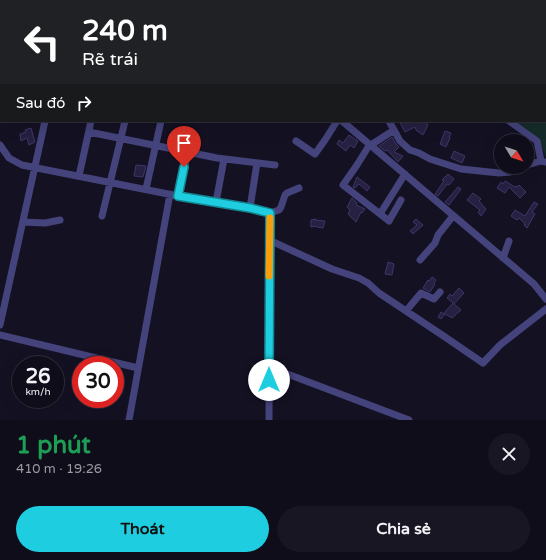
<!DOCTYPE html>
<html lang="vi">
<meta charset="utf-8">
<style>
:root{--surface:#0f0d1a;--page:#181623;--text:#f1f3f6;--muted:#9b9ca2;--line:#2f2d39;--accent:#1ecee0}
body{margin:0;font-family:"Varela Round",sans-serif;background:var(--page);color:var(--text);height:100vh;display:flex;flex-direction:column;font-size:15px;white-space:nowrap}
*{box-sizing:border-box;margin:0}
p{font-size:13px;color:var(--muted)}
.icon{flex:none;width:22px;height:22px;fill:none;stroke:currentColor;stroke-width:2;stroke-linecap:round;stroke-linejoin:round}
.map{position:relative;height:420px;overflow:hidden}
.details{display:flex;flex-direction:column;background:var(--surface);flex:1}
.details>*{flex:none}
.guide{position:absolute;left:0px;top:0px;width:546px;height:122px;box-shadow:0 4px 16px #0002,0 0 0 1px var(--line);background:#202124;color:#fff;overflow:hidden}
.needle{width:26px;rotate:129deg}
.controls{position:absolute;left:494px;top:134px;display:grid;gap:8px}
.controls a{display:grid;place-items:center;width:40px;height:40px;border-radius:50%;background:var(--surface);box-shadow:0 4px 16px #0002,0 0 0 1px var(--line);font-size:20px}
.speed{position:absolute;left:12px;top:356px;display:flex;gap:8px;font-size:20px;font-weight:700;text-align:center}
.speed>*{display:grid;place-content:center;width:52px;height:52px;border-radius:50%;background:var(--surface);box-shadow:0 4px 16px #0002,0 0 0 1px var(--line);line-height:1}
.speed small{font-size:10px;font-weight:400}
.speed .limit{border:6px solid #d22;background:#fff;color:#111}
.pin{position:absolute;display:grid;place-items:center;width:34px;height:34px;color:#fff;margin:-41px -17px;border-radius:50% 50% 50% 0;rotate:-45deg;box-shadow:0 0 4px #0007}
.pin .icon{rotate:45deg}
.me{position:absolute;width:44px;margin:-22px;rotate:0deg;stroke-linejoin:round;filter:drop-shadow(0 0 3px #0008)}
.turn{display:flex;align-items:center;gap:14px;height:84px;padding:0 16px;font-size:18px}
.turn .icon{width:52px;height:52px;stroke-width:2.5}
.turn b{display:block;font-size:28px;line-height:34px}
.then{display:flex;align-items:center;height:38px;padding:0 16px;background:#0003;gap:8px;font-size:15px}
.round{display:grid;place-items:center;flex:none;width:42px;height:42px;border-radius:21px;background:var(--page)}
.overview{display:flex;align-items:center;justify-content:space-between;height:68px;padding:0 16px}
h1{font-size:24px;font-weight:800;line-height:30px;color:#1e9e55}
.button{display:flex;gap:8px;margin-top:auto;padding:8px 16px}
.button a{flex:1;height:46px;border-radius:24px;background:var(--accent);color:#111;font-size:16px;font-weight:800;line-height:46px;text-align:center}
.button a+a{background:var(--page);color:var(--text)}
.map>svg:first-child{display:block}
.green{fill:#152c2b}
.building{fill:#262041;stroke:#3f356a}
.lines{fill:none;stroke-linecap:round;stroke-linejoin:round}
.minor{stroke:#44437c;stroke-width:7}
.route-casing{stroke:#148692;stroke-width:10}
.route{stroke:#1ecee0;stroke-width:7}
.slow{stroke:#f59e0b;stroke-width:7}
</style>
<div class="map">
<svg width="546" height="420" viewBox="0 0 546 420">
<rect width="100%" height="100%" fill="#141123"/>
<path class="green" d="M546,15V158L541,144L531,133L512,121H545V16Z"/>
<path class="building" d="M399,121H425L428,125L423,135L416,130L415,127L405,132Z
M31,128L35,142L29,145L27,138L21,141L20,134L26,132L25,130Z
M445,131L451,133L449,138H450L446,147L440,144Z
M349,135L358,141L354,148L350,145L346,151L337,144L339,140L343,143Z
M392,137L396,144L399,147L394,152L403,156L398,162L387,150L385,151L379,146Z
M454,151L465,156L462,163L451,158Z
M136,165L146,166L143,177L134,176Z
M448,174L454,179L449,185L447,184L438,196L435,194L444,181L442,180Z
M357,177L370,187L367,191L359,184L355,188L353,187Z
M505,181L515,187L516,186L517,187L519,185L526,192L520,198L509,187L505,193L497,188L501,182L503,184Z
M458,187L461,189L449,205L445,202L452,194Z
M473,193L481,199L479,201L486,209L481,216L478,212L480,210L467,200Z
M352,198L357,203L356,205L365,209L362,213L361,212L356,222L348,214L350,210L347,207Z
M534,202L538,204L532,212L535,214L527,228L524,225L525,224L519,218L517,220L511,216L515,210L525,216Z
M316,219L315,220L325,221L323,228L317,227V226L311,227V220Z
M416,219L423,225L413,234L410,231L417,225L413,222Z
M388,262L394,264L392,275L385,274Z
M432,277L436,280L434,283L435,284L430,292L423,288L428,280L429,281Z
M459,288L464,293L454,304L461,310L452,318L445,314L441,319L438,317L441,312L444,314V313L453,303L447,298L450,294L452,296Z"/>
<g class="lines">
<path class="minor" d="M4,0L6,1
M54,0L56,1
M106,0L111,1
M429,0L432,1
M72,1V0
M121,1V0
M204,1V0
M332,1V0
M487,1L489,0
M545,7L546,6
M0,65L1,66
M342,121L534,284L546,299
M389,121L400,141L410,150L419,153L430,159L461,169L499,173L510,172L521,167
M509,121L537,141L541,161
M89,132L217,158L275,165
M296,141L315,154L325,140L337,121
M370,144L357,165L343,185L389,221L401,200
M0,145L9,158L22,165L178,196L250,208L270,213L279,210L281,207L285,195L287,193L299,188
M371,145L394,130
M527,165L541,161L546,162
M79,176L91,121
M146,189L161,121
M178,196L188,152
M216,202L224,159
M250,208L257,163
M380,214L405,174
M102,216L125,121
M23,222L45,223L60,220
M269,240L332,269L359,278L368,283L379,293L448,339L483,363L500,345L546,309
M503,258L509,241
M420,260L435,243L438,235L453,216
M406,311L421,293L434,299L440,292
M0,325L45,121
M0,335L138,368
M269,367L409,420
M129,420L170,194
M269,420L270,213"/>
</g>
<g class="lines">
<defs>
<path id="route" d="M184,167L178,196L250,208L270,213L269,380"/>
</defs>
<use href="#route" class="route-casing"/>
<use href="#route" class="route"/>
<path class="slow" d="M269,276L270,218"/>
</g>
</svg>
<div class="controls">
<a><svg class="needle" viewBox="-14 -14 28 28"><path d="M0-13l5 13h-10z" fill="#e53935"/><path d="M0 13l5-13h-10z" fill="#9b9ca2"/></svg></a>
</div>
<div class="speed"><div>26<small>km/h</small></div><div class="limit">30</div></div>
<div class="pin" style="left:184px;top:167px;background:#d93025"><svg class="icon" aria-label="arrive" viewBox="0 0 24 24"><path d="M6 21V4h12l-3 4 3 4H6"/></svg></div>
<svg class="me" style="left:269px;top:380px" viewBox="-20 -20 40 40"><circle r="19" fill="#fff"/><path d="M0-13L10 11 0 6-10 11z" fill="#1ecee0"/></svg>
<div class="guide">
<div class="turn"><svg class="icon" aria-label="left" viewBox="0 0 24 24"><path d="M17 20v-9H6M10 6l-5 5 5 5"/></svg><div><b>240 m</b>Rẽ trái</div></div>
<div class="then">Sau đó<svg class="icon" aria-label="right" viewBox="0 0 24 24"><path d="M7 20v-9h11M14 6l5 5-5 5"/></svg></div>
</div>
</div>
<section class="details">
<div class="overview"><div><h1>1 phút</h1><p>410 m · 19:26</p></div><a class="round"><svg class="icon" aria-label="close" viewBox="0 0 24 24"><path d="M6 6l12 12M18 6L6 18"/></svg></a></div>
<div class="button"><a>Thoát</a><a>Chia sẻ</a></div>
</section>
